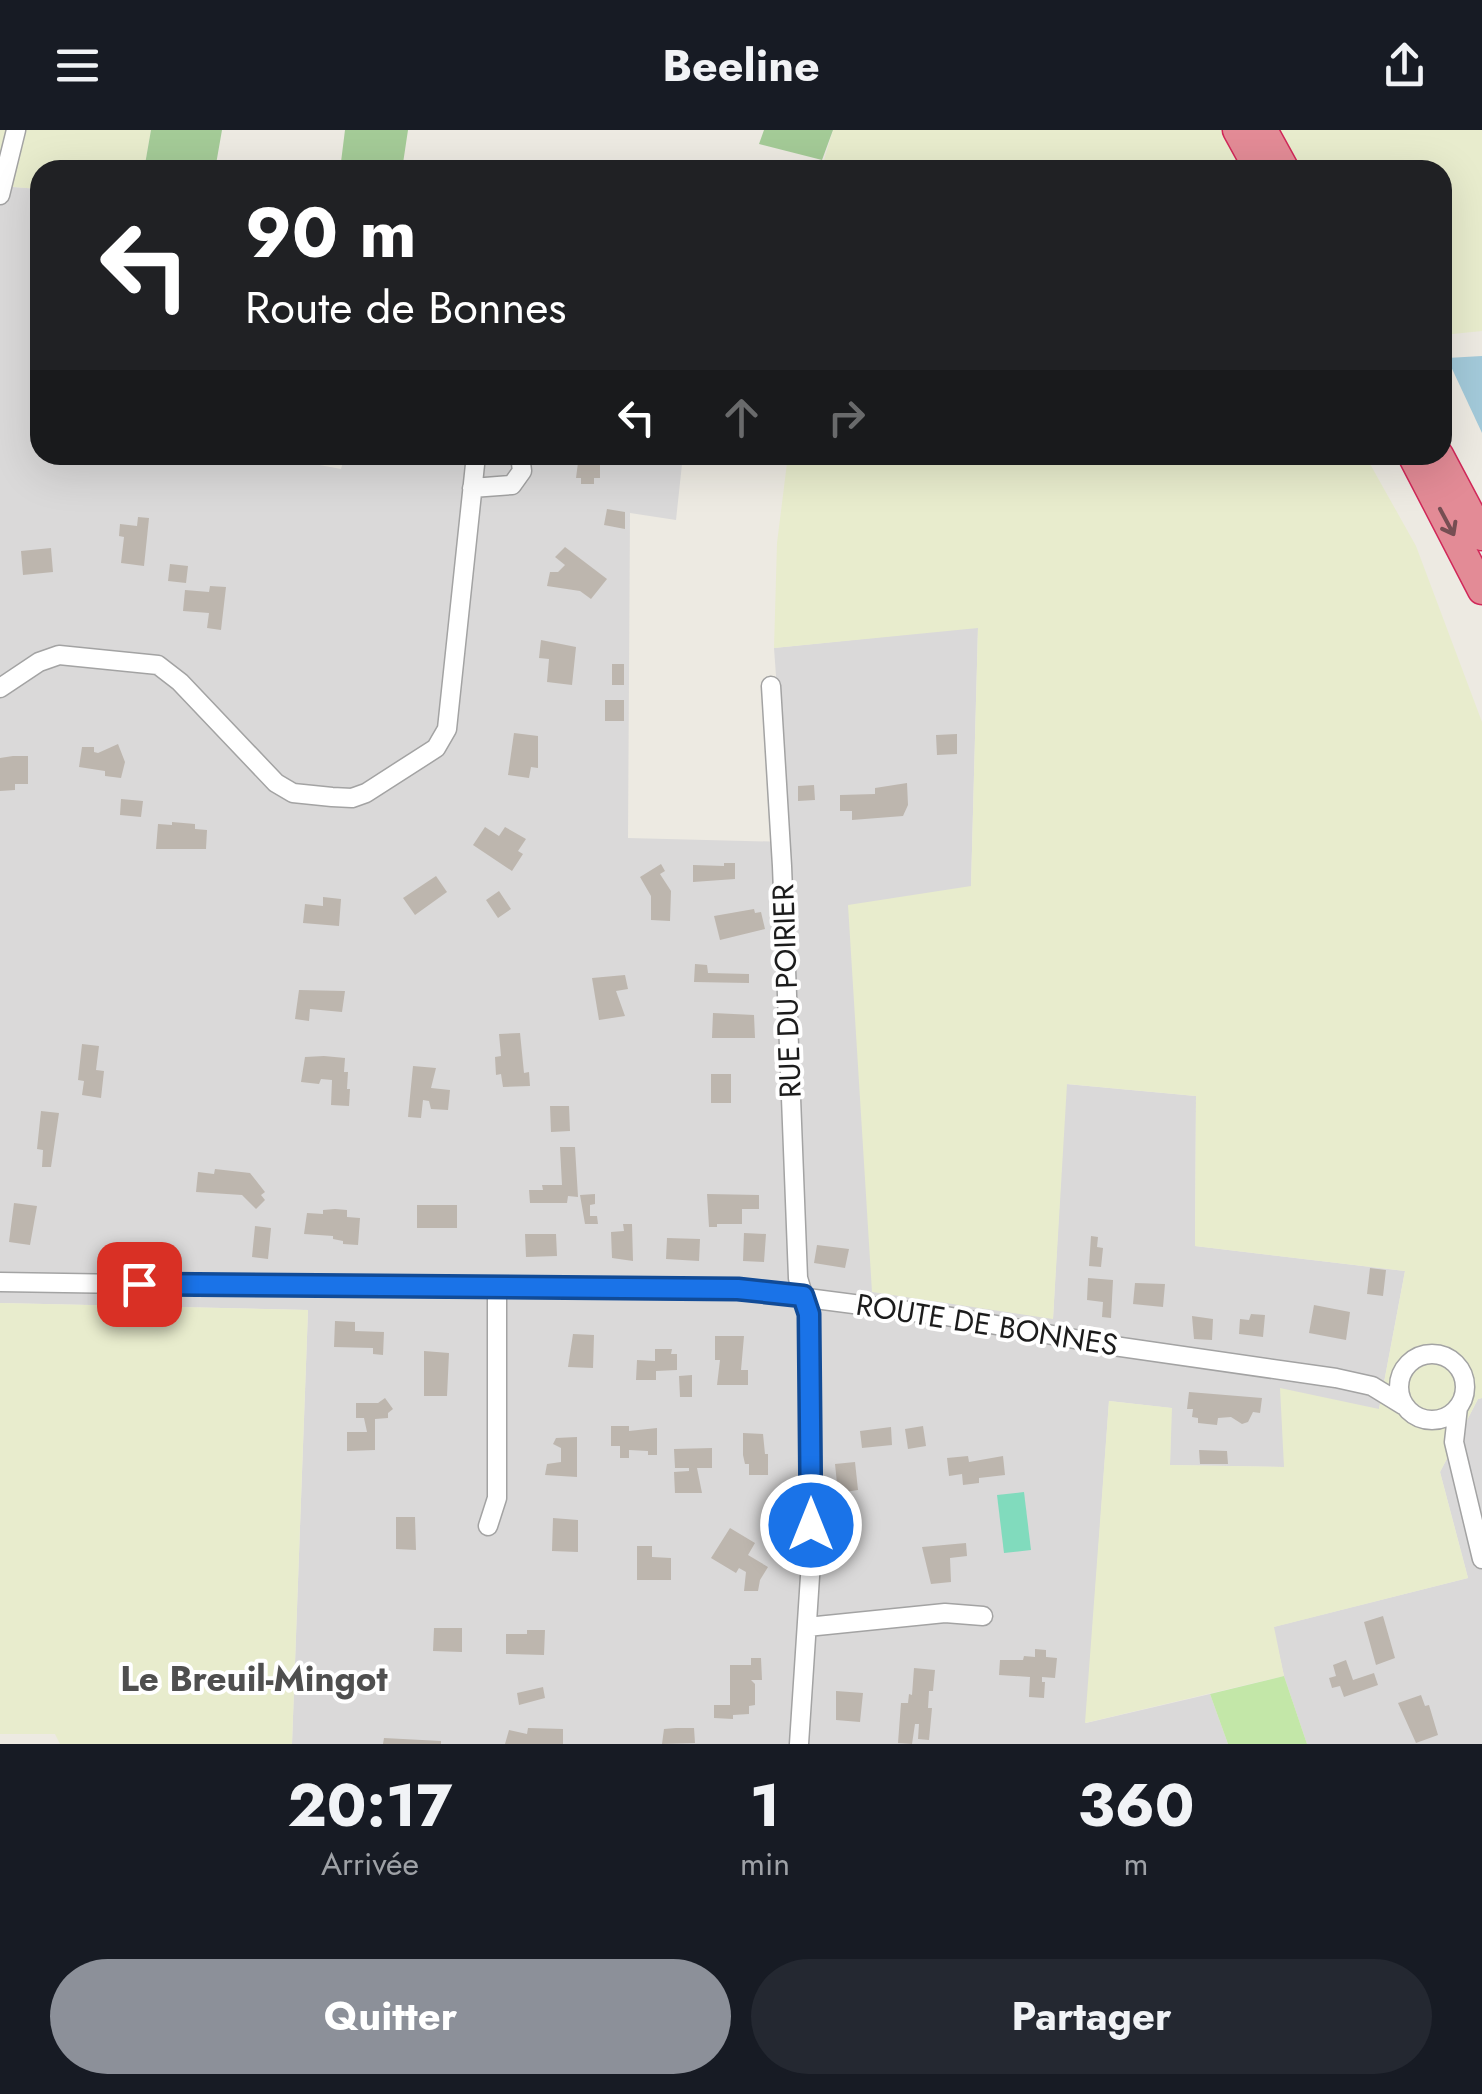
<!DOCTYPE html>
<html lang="fr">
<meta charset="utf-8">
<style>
:root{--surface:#171b24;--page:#242831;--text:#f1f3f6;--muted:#9ea1a6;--accent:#8c9099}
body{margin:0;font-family:Jost,sans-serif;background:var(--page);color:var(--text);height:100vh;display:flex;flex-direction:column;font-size:38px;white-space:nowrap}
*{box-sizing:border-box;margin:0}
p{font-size:32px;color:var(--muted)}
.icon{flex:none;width:55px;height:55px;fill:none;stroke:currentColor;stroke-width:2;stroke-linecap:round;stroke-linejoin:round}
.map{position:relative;height:1614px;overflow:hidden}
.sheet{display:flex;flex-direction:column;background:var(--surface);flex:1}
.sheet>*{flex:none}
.hud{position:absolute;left:30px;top:30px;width:1422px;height:305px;border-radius:30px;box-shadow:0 10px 40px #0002;background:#202124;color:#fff;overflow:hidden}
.pin{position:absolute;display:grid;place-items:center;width:85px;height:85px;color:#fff;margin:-42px;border-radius:20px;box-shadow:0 5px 15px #0006}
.me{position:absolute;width:110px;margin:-55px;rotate:0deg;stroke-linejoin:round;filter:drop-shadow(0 0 8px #0008)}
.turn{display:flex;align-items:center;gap:35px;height:210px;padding:0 50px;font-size:45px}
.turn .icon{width:130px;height:130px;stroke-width:2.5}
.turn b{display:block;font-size:70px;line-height:85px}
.lanes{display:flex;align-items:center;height:95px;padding:0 50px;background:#0003;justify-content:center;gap:50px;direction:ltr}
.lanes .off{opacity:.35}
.eta{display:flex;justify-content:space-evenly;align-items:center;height:170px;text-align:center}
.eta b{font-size:60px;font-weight:700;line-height:70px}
.button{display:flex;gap:20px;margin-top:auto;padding:20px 50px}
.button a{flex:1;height:115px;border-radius:60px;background:var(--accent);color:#fff;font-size:40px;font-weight:700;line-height:115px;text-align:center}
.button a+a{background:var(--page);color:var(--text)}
header{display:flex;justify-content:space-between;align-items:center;height:130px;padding:0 50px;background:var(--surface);font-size:45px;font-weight:700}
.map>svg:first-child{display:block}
.residential{fill:#dad9d9}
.farmland{fill:#e8eccd}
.grass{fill:#c3e7a8}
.forest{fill:#a4cb97}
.pitch{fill:#81dbbd}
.water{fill:#a3cada}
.building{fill:#bdb6ae}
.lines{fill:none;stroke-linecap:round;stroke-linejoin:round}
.minor-casing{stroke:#a3a3a3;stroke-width:21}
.highway-casing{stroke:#d12859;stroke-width:31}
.minor{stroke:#fff;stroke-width:18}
.highway{stroke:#e38b96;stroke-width:28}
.oneway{stroke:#764e53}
.route-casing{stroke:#114b97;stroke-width:25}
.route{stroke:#1a73e8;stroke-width:18}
.labels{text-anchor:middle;stroke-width:8;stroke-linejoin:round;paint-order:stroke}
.street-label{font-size:30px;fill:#1c1c1c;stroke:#fff}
.quarter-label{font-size:35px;font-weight:bold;fill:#4f4f4f;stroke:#fff}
</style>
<header><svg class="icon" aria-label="menu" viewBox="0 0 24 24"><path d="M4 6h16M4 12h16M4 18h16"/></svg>Beeline<svg class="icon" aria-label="share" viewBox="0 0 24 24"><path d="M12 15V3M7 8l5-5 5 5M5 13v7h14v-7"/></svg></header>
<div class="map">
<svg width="1482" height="1614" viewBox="0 0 1482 1614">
<rect width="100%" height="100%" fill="#edeae2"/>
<path class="residential" d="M0,56L40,59V325H266L341,339L345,325H683L676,390L630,383L628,708L788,712L774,518L978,497L971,757L848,776L1053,1189L1066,954L1196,966L1195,1116L1405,1141L1379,1279L1285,1337L1170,1335L1171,1278L1109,1271L1086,1593L1210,1564L1228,1614H292L308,1180L0,1173Z
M1482,1268V1614H1307L1284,1546L1273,1497L1468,1448L1440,1342L1478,1269Z"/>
<path class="farmland" d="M0,0H151L144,40H40V59L0,56Z
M833,0H1482V201L1443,205L1442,40H821Z
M788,325H1365L1416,416L1482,592V1268L1478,1269L1440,1342L1468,1448L1274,1497L1284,1546L1085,1593L1109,1271L1172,1278L1170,1335L1284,1337L1280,1258L1379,1279L1405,1141L1195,1116L1196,966L1067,954L1053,1189L872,1162L848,775L971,756L978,498L774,518L777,413Z
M0,1173L308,1180L292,1614H60L55,1604H0Z"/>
<path class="grass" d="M1284,1546L1307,1614H1228L1210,1564Z"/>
<path class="forest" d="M151,0H222L215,40H144Z
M345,0H408L402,40H340Z
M764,0H833L822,30L759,14Z"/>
<path class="pitch" d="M1024,1362L1031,1420L1004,1423L997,1365Z"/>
<path class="water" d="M1482,226V303L1447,228Z"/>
<path class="building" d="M579,325H600V348H594V354H581V348H576Z
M607,379L625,382V399L604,395Z
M138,387L149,388L144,436L121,433L124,407L119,406L120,394L137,396Z
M565,417L607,449L591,469L580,461L547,456L550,442H558L565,435L555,427Z
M51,418L53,442L23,445L21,421Z
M170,434L188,436L186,453L168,451Z
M210,456L226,457L221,500L207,498L209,483L183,481L185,460L209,462Z
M541,510L576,517L572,555L547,552L549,529L539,528Z
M612,534H624V555H612Z
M605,570H624V591H605Z
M514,603L538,606V638L531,637L529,648L508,645Z
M957,604V624L937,625L936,605Z
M118,614L125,632L121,648L105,646V641L79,637L82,617H94V622L98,623Z
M13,626H28V654H15V660L0,661V628Z
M907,653L908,675L903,686L852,690V681H840V665L875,664V658Z
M814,655L815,670L798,671V656Z
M121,669L143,671L141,687L120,685Z
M172,692L195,694V699L207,700L206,719H156L158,694L172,695Z
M485,697L499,706L505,697L526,709L518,721L523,724L512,741L473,715Z
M724,733H735V749L693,752V735L724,736Z
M661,734L665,741L660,744L671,761L670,791L651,790V766L640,747Z
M436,746L447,762L415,785L403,768Z
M499,761L511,779L498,788L486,770Z
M323,767L341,769L339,796L303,793L305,774L323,776Z
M754,779L755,783L761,782L765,799L720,810L714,786Z
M695,834L707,835L708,843L749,844V853L694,852Z
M625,845L628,859L616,861L625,886L599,890L592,848Z
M299,860L345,861L342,882L310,879L309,891L295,889Z
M713,883L754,885L755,908H712Z
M520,903L524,943L529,942L530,956L503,957L501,944L496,945L495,927L501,926L499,904Z
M82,914L99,916L96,940L104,941L101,968L82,965L84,951L78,950Z
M324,926L345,928L344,942H348L347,959H350L349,976L331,975L332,950L321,949L319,954L301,952L305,927Z
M413,936L436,938L431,958L450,960L448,980L431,979L429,971L423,970L421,988L408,987Z
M711,944H731V973H711Z
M550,976H569L570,1001L551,1002Z
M41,981L59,983L51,1037H42L43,1020L37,1019Z
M560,1017H575L578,1067L568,1066L567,1073H530L529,1060H543L542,1055H562Z
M215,1039L250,1043L265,1062L261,1065L265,1070L256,1079L242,1065L196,1062L198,1042L214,1044Z
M595,1064V1074L590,1075V1086H597L598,1094H585L580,1065Z
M707,1064L759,1065V1079H742V1094H717V1097H709Z
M14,1073L37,1076L30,1115L9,1112Z
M417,1075H457V1098H417Z
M335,1079L347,1080V1087L360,1088L358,1115L343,1114V1111L333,1109V1106L304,1104L307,1083L323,1084V1080Z
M623,1094H632L633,1131L612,1128L611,1102L624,1101Z
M255,1096L271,1098L268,1129L252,1127Z
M744,1103L766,1104L764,1132L743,1131Z
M525,1104H556L557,1126L526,1127Z
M1091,1106L1098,1107L1097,1117L1103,1118L1101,1137L1089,1136Z
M667,1108L700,1109L699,1131L666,1129Z
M817,1115L849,1119L845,1138L814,1133Z
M1370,1138L1386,1140L1383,1166L1367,1164Z
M1088,1148L1113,1150L1111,1188L1102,1187L1103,1172L1087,1170Z
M1135,1153L1165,1154L1163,1177L1133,1174Z
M1314,1175L1350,1182L1346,1210L1309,1203Z
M1251,1184L1265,1185L1263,1207L1239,1204L1240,1189L1249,1190Z
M1192,1186L1213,1189L1212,1210L1194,1209Z
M335,1191L355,1192V1201L384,1202L383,1225L373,1224V1218L334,1217Z
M573,1204L594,1205L593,1238L568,1237Z
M715,1206H744L741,1240H748V1255H717L720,1230H715Z
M655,1219H672L671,1224H677V1240L656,1241V1250H636L637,1230L655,1231Z
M424,1221L449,1223L447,1266H424Z
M692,1245V1267H680L679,1246Z
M1189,1262L1262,1268L1260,1283L1253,1282L1248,1292L1242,1294L1231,1287L1218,1288L1217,1295L1198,1293V1288L1192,1287L1193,1279H1187Z
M385,1268L393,1279L388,1283V1288L375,1289V1320L347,1321V1302H367L364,1288H356V1273H378Z
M611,1296H629V1301L657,1298V1325H648V1321L629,1320V1328H620V1316H611Z
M923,1296L926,1316L908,1319L905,1299Z
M891,1297L892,1315L862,1318L860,1301Z
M743,1303L763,1304L765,1324H768V1345H749V1334H745L743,1325Z
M577,1307V1347L545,1345L547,1334L561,1332V1318L553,1314L556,1308Z
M712,1318V1338H697L702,1363H675L674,1342L689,1341V1338H675L674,1319Z
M1199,1320L1227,1321L1228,1334H1200Z
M968,1326L969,1332L1003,1326L1005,1345L979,1348V1353L963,1355L962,1344L949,1346L947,1328Z
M855,1332L858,1360L838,1363L835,1334Z
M396,1387H415L416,1420L396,1419Z
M553,1388L578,1390V1422L552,1421Z
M730,1398L755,1413L748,1425L768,1437L760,1450L758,1461H744L746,1442L739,1438L736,1443L711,1428Z
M966,1413L967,1426L950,1428L951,1452L931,1454L922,1417Z
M637,1416H652V1427L671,1428V1450H637Z
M1383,1486L1395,1528L1376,1535L1364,1492Z
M434,1498H462V1522L433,1521Z
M527,1500H545L544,1525L506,1524V1504H527Z
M1035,1519L1046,1520V1527L1057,1528L1055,1548L1042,1547V1552H1045L1044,1568L1029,1567L1030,1547L999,1545L1000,1530H1023L1024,1526L1035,1527Z
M751,1528H761L762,1550H751L755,1554V1575L749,1576V1584L733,1585V1589L714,1588V1575H730V1535H751Z
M1346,1530L1353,1550L1374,1543L1378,1555L1344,1567L1340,1556L1332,1558L1329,1548L1336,1546L1333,1535Z
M914,1538L935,1540L933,1561H929L928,1578H932L929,1610L918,1609L919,1594H915L912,1614L898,1613L901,1573H908L909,1564L912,1565Z
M543,1557L545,1568L519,1575L517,1563Z
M836,1561L863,1563L860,1592L836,1590Z
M1421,1565L1425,1576L1429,1575L1438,1605L1416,1613L1398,1573Z
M528,1598L563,1599V1614H505L509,1600L527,1604Z
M676,1598H694L695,1613L662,1614L664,1599Z
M384,1608L441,1611V1614H383Z"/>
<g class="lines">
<defs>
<path id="minor" d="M0,65L16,0
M472,358L512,355L522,341L520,325
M771,556L782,736L798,1148L809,1184L811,1431L799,1614
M0,558L39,532L59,525L158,535L180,552L276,653L293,663L332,667L352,668L366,663L436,618L447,599L476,325
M0,1152L330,1157L738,1159L946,1186L1114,1216L1336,1248L1372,1256L1403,1275
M1399 1257a33 33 0 1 1 66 0a33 33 0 1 1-66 0Z
M1458,1277L1454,1312L1482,1429
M488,1396L497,1368V1157
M807,1497L945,1483L983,1486"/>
<path id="highway" d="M1237,0L1259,40
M1263,0L1285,40
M1412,325L1482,460
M1439,325L1482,406"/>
</defs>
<use href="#minor" class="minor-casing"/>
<use href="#highway" class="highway-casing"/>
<use href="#minor" class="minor"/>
<use href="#highway" class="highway"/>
</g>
<defs><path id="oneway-shaft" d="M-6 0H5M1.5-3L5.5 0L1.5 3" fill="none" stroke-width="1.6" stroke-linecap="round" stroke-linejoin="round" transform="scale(2.5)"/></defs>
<use class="oneway" href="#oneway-shaft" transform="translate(1447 392) rotate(62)"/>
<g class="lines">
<defs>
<path id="route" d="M139,1154L738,1159L803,1166L809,1184L811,1395"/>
</defs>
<use href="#route" class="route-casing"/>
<use href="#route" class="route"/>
</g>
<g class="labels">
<g class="street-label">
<text transform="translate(787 861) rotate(-92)" y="10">RUE DU POIRIER</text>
<text transform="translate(987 1195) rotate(9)" y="10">ROUTE DE BONNES</text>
</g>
<g class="quarter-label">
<text x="254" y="1561">Le Breuil-Mingot</text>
</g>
</g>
</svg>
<div class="pin" style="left:139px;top:1154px;background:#d93025"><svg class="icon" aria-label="arrive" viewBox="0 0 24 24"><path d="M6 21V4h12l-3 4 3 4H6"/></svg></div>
<svg class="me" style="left:811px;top:1395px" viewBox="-20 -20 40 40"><circle r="17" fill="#1a73e8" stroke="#fff" stroke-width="3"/><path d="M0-11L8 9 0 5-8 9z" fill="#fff"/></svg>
<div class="hud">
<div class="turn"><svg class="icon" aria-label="left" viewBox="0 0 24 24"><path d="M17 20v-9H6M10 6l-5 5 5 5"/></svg><div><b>90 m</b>Route de Bonnes</div></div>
<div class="lanes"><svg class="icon" aria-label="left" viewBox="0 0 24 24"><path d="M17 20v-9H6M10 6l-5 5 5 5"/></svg><svg class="icon off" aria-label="ahead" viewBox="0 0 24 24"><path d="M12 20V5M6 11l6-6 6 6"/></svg><svg class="icon off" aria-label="right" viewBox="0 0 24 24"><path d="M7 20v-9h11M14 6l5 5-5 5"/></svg></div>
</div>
</div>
<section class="sheet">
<div class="eta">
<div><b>20:17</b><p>Arrivée</p></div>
<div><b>1</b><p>min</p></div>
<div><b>360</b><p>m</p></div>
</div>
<div class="button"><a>Quitter</a><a>Partager</a></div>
</section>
